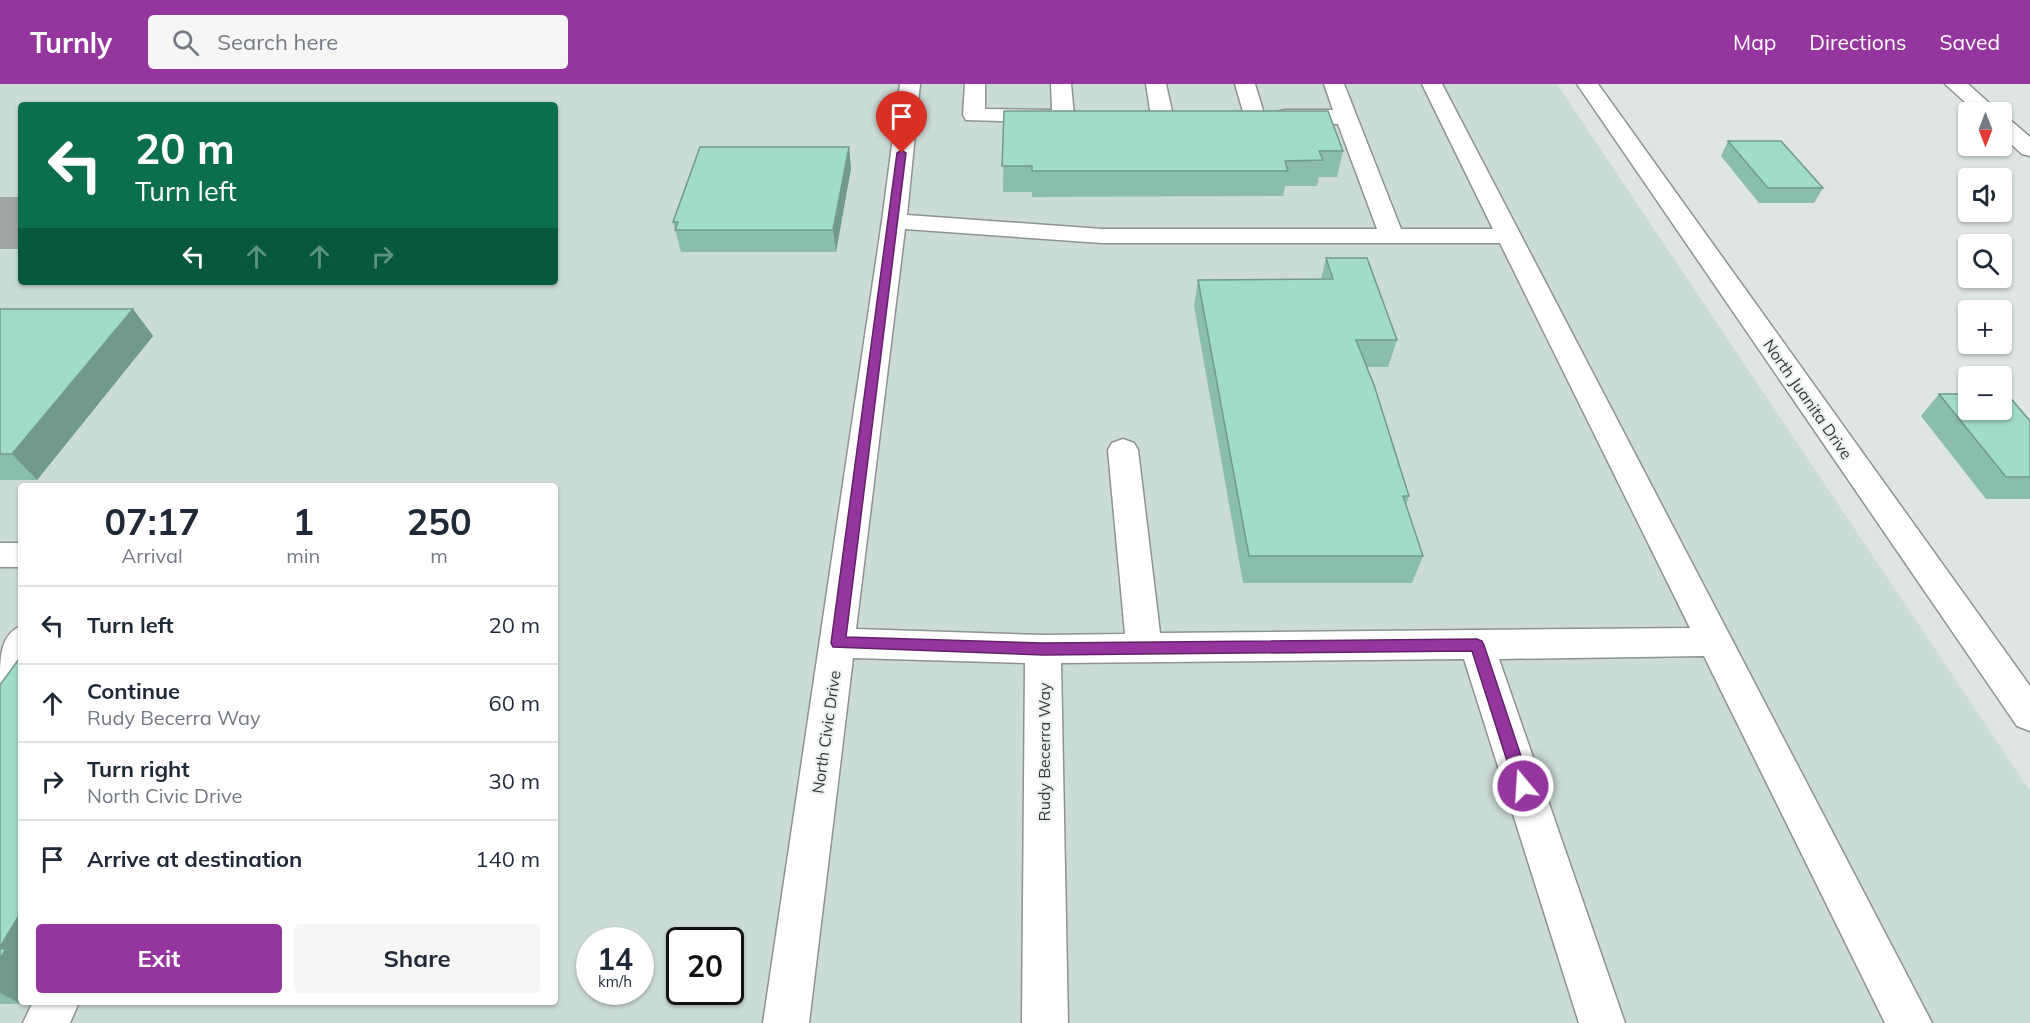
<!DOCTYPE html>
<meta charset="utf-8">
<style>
:root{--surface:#fff;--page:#f6f6f7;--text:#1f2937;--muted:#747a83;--line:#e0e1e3;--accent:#95359e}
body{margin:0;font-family:Mulish,sans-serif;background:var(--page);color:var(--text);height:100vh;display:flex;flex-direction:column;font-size:22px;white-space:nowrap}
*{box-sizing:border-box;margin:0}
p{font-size:20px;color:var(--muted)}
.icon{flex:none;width:33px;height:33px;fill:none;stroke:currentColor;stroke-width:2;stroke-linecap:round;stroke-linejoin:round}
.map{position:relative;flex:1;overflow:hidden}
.panel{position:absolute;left:18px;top:399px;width:540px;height:522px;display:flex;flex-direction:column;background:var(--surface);border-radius:6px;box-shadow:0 2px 4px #0004}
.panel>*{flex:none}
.hud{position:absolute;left:18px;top:18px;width:540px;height:183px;border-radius:6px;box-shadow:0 2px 4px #0004;background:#0b6e4f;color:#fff;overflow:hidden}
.needle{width:39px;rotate:180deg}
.tools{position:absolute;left:1958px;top:18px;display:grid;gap:12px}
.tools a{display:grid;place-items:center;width:54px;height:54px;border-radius:6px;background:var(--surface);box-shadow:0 2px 4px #0004;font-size:30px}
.speed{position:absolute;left:576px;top:843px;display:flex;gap:12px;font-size:30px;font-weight:700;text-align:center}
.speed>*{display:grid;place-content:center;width:78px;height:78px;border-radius:50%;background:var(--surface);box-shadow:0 2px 4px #0004;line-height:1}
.speed small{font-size:15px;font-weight:400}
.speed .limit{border:3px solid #111;border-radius:9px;background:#fff;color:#111}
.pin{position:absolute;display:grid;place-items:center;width:51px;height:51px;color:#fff;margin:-62px -26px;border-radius:50% 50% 50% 0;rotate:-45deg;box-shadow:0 0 6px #0007}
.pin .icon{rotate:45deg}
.me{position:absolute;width:66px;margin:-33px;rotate:342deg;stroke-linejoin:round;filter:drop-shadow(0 0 4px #0008)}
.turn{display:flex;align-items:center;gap:21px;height:126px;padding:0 18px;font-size:27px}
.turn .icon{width:78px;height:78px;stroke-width:2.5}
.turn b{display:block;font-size:42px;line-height:51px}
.lanes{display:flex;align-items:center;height:57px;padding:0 18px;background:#0003;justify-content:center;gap:30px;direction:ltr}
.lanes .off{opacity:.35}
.eta{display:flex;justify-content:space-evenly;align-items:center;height:102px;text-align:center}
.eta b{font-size:36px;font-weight:700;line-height:42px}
.action{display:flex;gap:12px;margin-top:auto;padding:12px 18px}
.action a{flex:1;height:69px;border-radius:6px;background:var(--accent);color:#fff;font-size:24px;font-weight:700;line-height:69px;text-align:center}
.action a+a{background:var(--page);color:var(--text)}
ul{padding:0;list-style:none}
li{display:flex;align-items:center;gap:18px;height:78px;padding:0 18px;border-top:2px solid var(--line)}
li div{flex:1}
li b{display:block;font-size:22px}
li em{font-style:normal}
header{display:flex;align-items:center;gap:36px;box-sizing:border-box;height:84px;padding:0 30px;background:var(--accent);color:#fff}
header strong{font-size:28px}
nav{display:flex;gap:33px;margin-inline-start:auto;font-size:21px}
.search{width:420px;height:54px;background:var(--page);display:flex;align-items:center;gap:15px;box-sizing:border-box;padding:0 21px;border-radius:6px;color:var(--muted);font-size:22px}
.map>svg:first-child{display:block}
.built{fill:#cbdbd5;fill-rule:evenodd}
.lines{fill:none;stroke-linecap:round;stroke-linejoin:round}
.taxiway{fill:#a0a6a3;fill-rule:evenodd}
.minor-casing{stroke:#8d9391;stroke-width:3}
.minor{fill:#fff;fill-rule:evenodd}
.wall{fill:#8abdaa}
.shaded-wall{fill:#719a8b}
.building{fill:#a1dcc6;stroke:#719a8b;stroke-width:1.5}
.route{fill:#95359e;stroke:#612267;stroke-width:1.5}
.labels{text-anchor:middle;stroke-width:4.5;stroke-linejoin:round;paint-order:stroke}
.street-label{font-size:16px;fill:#363938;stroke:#ebf2ef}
</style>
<header>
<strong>Turnly</strong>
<div class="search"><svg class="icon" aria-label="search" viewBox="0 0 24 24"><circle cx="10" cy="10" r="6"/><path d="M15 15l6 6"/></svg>Search here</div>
<nav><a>Map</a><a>Directions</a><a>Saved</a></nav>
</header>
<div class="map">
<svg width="2030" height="939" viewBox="0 0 2030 939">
<rect width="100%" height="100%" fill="#dee5e2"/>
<path class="built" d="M0,0H1557L2030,707V939H0ZM21,21H555V198H21ZM21,402H555V918H21ZM590,856H640V908H590ZM680,856H730V908H680Z"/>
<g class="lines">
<path class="taxiway" d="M0,113H21V165H0Z"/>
<defs>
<path id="minor" d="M900,0H920L907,131L1102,145H1377L1338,40H1285L1277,38L1274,33L1277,28L1285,26H1333L1324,0H1344L1401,145H1493L1422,0H1442L1932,939H1885L1704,572L1499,575L1625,939H1579L1464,575L1061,579L1068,939H1022L1025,579L853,574L809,939H763L882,137ZM905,145L1102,159H1500L1690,544L1160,549L1138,366L1134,359L1123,355L1112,359L1108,366L1125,550L1043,551L856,545Z
M965,0H985V25L1052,26L1051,0H1071L1074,32L1071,37L1063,39L966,36L963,31Z
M1146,0H1166L1173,32L1170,37L1162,39L1154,37L1151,32Z
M1235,0H1255L1265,33L1262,38L1254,40L1246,38Z
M1577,0H1598L2030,602V647L2017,642Z
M1945,0H1968L1999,28H1976Z
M2001,33L2009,35L2030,53V72L2022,70L2001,51Z
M0,459H21V483H0Z
M21,542C21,567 29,589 0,599C0,573 0,551 21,542Z
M33,918H79L70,939H23Z"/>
</defs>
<use href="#minor" class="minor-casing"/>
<use href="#minor" class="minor"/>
</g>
<path class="wall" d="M1004,27L1343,67L1337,93H1319L1317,102H1285L1283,112L1032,113V108H1003Z
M1728,57L1823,104L1814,119H1759L1721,72Z
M851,84L836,168H681L673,138Z
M1326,174L1397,256L1388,283H1367L1409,412L1406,421L1423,472L1412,499H1243L1194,222L1198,196L1321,195Z
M0,225H133L153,252L37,396H0Z
M1939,310L2030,337V415H1986L1921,332Z
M0,601L21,918V920H0Z"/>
<path class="shaded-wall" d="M849,63L851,84L836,168L833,146Z
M133,225L153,252L37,396L12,370Z
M21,828V918H22L21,920L0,909V863Z"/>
<path class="building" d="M1004,27H1328L1343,67H1319L1323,76L1285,77L1288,87H1032V82H1002Z
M1728,57H1781L1823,104H1768Z
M700,63H849L833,146H675L678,138H673Z
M1326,174H1367L1397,256H1356L1374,301L1409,412H1403L1423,472H1249L1198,196L1333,195Z
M0,225H133L12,370H0Z
M1939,310H1968V326H2001V310H2007L2030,337V393H2006Z
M21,572V828L0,863V601Z
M0,865H6L0,874Z"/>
<path class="route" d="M902,66L906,69L846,553L1043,559L1477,555L1482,557L1484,561L1531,702L1529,707L1523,709L1518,707L1515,702L1472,567L1043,571L833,563L831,559L897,69Z"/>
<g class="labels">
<g class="street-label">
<text transform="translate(1808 315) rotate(55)" y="6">North Juanita Drive</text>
<text transform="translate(826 648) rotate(-82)" y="6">North Civic Drive</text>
<text transform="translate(1044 668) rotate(-90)" y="6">Rudy Becerra Way</text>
</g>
</g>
</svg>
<div class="tools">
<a><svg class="needle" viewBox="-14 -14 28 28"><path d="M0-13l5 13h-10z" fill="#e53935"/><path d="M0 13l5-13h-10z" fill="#747a83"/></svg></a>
<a><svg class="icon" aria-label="sound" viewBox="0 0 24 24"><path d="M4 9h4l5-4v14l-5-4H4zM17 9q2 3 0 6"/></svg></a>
<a><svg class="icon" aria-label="search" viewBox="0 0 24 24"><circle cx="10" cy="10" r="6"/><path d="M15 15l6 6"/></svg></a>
<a>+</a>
<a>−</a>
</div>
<div class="speed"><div>14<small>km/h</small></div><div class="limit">20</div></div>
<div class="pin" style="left:902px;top:69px;background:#d93025"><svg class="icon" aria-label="arrive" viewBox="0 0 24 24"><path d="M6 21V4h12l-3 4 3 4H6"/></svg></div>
<svg class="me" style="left:1523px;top:702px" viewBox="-20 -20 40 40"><circle r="17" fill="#95359e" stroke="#fff" stroke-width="3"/><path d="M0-11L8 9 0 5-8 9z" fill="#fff"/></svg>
<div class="hud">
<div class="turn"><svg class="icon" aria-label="left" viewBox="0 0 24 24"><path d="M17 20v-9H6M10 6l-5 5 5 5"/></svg><div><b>20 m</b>Turn left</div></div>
<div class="lanes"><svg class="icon" aria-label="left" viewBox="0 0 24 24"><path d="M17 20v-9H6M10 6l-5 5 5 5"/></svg><svg class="icon off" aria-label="ahead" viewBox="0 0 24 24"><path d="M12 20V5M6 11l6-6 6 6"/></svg><svg class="icon off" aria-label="ahead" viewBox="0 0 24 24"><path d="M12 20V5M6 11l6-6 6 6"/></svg><svg class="icon off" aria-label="right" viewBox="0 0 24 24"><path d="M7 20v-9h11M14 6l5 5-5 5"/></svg></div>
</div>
<section class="panel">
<div class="eta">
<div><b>07:17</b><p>Arrival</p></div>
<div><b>1</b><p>min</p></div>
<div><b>250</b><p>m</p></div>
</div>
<ul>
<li><svg class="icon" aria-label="left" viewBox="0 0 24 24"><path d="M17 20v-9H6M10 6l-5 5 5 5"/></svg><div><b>Turn left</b></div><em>20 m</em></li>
<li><svg class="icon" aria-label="ahead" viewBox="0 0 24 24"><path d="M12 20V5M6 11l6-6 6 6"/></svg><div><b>Continue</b><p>Rudy Becerra Way</p></div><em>60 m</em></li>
<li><svg class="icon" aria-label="right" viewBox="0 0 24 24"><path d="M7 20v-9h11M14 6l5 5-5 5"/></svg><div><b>Turn right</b><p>North Civic Drive</p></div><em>30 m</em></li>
<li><svg class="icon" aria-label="arrive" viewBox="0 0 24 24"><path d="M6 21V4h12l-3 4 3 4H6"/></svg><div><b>Arrive at destination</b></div><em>140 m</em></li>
</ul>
<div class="action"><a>Exit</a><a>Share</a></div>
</section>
</div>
